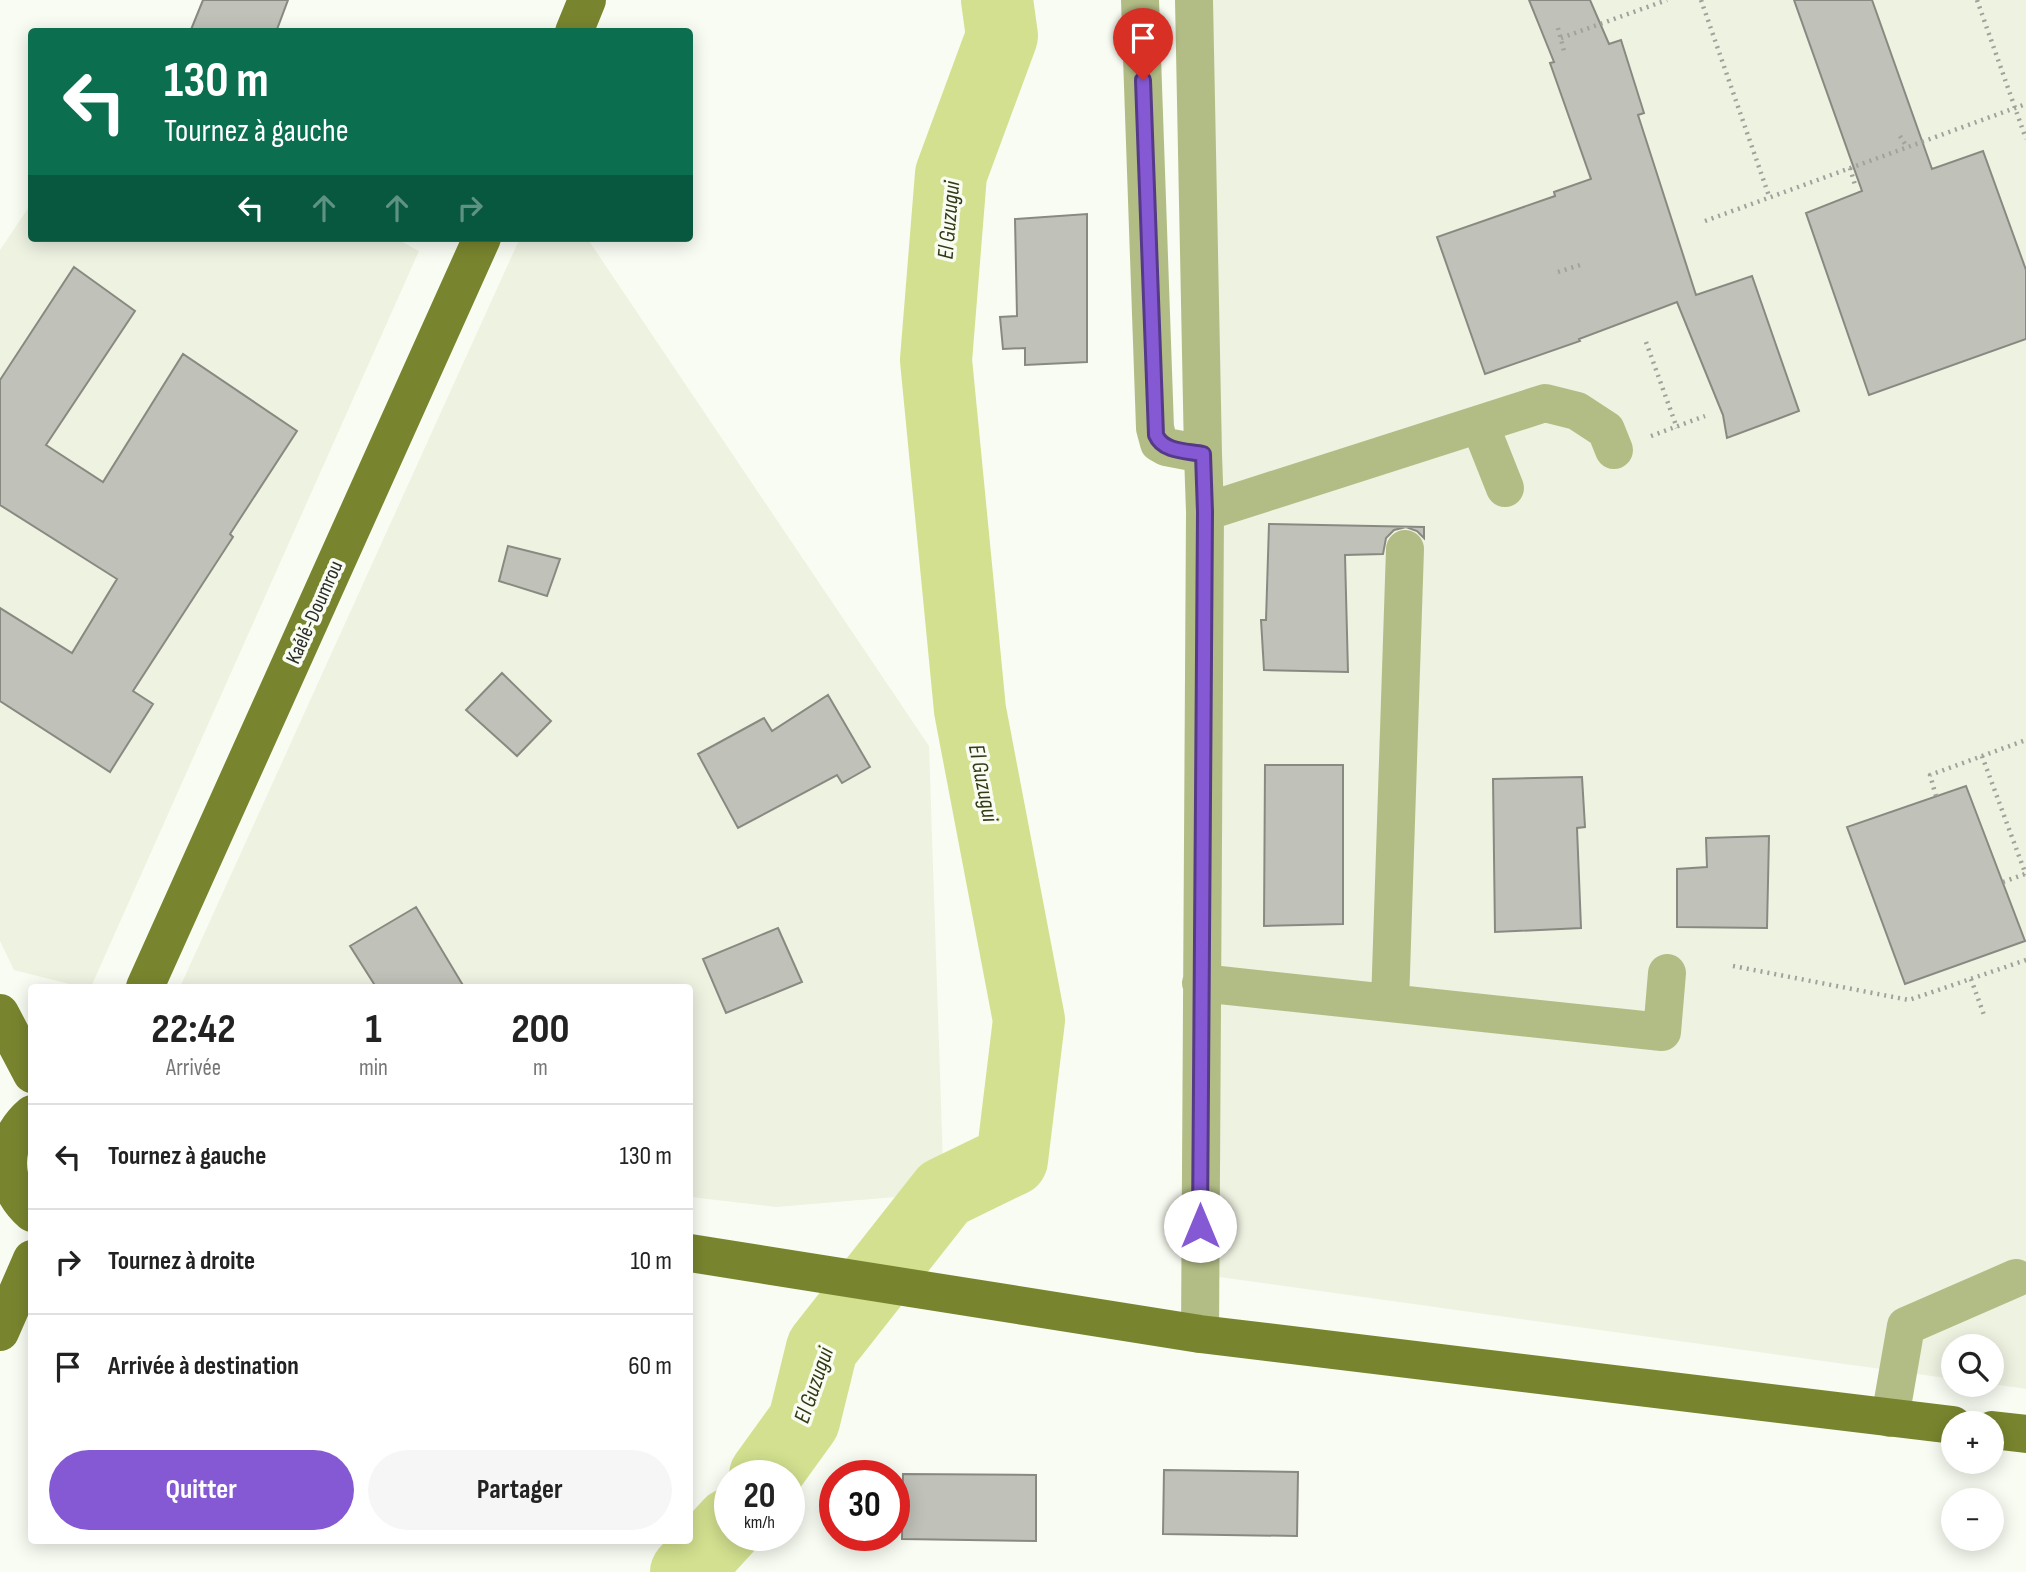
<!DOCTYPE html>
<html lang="fr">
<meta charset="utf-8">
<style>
:root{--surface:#fff;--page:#f6f6f6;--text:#222;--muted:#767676;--line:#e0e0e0;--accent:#8559d3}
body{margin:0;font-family:"Sofia Sans Condensed",sans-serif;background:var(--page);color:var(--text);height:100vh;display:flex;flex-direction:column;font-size:26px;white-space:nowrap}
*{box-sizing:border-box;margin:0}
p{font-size:23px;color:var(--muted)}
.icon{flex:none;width:38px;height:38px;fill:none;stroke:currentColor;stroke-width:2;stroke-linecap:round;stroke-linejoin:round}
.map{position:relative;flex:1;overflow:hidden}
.panel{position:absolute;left:28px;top:984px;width:665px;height:560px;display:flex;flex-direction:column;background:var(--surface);border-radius:7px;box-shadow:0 4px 18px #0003}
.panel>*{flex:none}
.hud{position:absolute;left:28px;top:28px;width:665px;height:214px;border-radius:7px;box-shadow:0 4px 18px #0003;background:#0b6e4f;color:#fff;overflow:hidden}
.controls{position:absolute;left:1941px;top:1334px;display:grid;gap:14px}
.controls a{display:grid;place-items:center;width:63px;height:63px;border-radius:50%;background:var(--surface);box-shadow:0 4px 18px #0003;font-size:35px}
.speed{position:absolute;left:714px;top:1460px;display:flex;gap:14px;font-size:35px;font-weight:700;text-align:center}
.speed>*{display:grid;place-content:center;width:91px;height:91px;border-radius:50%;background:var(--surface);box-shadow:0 4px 18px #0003;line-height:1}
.speed small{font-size:18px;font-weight:400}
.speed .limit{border:10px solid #d22;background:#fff;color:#111}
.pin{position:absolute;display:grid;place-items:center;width:60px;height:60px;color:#fff;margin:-72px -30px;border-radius:50% 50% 50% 0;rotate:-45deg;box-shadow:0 0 7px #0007}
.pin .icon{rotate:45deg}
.me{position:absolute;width:77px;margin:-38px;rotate:0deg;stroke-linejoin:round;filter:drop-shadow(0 0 5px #0008)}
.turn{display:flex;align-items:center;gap:24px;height:147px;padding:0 21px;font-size:32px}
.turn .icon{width:91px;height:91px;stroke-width:2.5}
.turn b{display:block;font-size:49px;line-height:60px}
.lanes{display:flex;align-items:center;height:66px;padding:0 21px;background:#0003;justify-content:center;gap:35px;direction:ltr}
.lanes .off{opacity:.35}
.eta{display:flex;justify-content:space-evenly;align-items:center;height:119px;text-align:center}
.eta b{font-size:42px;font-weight:700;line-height:49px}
.primary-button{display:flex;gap:14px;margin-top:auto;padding:14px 21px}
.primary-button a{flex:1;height:80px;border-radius:42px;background:var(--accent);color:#fff;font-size:28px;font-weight:700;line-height:80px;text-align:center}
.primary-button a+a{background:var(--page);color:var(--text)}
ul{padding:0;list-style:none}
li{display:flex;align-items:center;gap:21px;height:105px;padding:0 21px;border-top:2px solid var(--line)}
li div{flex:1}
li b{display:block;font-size:26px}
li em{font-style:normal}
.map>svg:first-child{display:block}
.built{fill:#eef2e1}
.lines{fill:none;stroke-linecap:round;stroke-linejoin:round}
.river{stroke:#d2e08f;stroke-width:72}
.building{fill:#c0c2b9;stroke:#888a82;stroke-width:2}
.path{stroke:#a0a29b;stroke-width:4.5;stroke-dasharray:2 5;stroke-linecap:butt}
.minor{stroke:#b2bd86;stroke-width:38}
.major{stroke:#79852e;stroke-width:38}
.route-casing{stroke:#563a89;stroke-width:18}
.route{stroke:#8559d3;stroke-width:12}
.labels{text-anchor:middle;stroke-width:7;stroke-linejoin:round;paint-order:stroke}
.street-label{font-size:21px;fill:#2b2c29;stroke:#f9fcf2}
.water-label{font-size:23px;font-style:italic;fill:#333916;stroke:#f9fcf2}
</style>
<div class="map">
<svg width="2026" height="1572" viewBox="0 0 2026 1572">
<rect width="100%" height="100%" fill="#f9fcf2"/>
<path class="built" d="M1178,0H2026V1389L1992,1384V1346H1953V1379L1219,1277Z
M31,204L32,238H395L419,251L91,987H81L14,970L0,941V250Z
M520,238H587L929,746L944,1193L776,1207L690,1197V987H180Z"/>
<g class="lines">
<path class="river" d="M765,1475L804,1421L822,1348L944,1193L1012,1160L1029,1020L970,710L936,360L951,174L1002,36L997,0
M686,1572L730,1524"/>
</g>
<path class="building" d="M203,0H288L276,32H190Z
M1529,0H1590L1609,44L1621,40L1644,113L1638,115L1696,295L1752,276L1799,411L1727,438L1723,415L1677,302L1579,339L1580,341L1485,374L1437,237L1555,196L1554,192L1591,179L1550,63L1554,62Z
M1794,0H1872L1932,169L1983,151L2026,270V339L1869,395L1806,213L1862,191Z
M1087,214V362L1025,365V348L1003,349L1000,317L1017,316L1015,219Z
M74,267L135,311L46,445L103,482L183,354L297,431L230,534L233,537L133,691L153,704L110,772L0,701V608L72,653L117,579L0,505V380Z
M1269,524L1424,527V538L1417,531L1406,527L1394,530L1386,538L1383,554L1345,555L1348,672L1264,670L1261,620H1266Z
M508,546L560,559L547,596L499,581Z
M502,673L551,721L517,756L466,710Z
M828,695L870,767L842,783L837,775L738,828L698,754L764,718L772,731Z
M1265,765H1343V924L1264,926Z
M1582,777L1585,827L1577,828L1581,928L1495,932L1493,779Z
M1966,786L2025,941L1905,984L1847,827Z
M1769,836L1767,928L1677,927V869L1707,867L1706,838Z
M416,907L464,987H376L350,946Z
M778,928L802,982L726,1013L703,959Z
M1164,1470L1298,1472L1297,1536L1163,1534Z
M903,1474L1036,1475V1541L902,1539Z"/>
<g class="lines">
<path class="path" d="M1701,0L1769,196
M1977,0L2026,139
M1558,28L1564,51
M1561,38L1667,0
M1900,136L1907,147
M1850,168L1855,185
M1705,221L2026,104
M1558,272L1580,265
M1646,342L1677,428
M1651,436L1705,416
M1982,756L2026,875
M1936,796L1930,775L2026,740
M2003,882L2025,874
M1733,966L1909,1000L2026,960
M1971,979L1984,1015"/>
<path class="minor" d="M1140,0L1155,428L1159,443L1166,447L1203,454L1205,512L1200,1334
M1194,0L1203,454
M1480,425L1505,488
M1205,512L1545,403L1577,411L1606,430L1614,450
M1201,983L1662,1032L1667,973
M1390,1003L1405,549
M1890,1418L1906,1326L2016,1278"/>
<path class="major" d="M574,32L587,0
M145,987L482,238
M0,1013L32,1074
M32,1114C0,1141 0,1185 32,1213
M690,1253L1200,1334L1953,1425
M0,1332L32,1259
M1992,1430L2026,1434"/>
</g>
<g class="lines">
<defs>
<path id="route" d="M1143,80L1156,435C1163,452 1187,451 1203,454L1205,512L1200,1226"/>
</defs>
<use href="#route" class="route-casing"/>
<use href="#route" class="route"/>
</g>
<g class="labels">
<g class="street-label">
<text transform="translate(314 612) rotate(-66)" y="7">Kaélé-Doumrou</text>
</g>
<g class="water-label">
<text transform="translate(948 220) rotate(-85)" y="8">El Guzugui</text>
<text transform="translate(984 783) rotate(79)" y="8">El Guzugui</text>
<text transform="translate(813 1385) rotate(-71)" y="8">El Guzugui</text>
</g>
</g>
</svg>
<div class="controls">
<a><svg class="icon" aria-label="search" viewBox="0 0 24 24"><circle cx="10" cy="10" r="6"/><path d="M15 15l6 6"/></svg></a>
<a>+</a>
<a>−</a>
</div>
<div class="speed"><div>20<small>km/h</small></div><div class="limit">30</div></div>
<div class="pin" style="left:1143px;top:80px;background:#d93025"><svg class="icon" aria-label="arrive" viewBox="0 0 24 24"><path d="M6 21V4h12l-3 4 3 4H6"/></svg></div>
<svg class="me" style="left:1200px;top:1226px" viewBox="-20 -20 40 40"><circle r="19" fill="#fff"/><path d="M0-13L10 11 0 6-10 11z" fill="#8559d3"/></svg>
<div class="hud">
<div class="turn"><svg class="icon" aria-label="left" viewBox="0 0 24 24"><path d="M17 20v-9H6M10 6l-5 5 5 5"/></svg><div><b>130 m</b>Tournez à gauche</div></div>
<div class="lanes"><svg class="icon" aria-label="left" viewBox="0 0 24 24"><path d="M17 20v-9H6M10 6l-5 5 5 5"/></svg><svg class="icon off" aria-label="ahead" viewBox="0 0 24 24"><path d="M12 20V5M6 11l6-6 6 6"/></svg><svg class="icon off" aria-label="ahead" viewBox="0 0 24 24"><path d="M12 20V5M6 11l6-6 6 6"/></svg><svg class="icon off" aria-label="right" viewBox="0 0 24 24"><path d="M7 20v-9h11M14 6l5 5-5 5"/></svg></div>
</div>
<section class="panel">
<div class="eta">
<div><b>22:42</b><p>Arrivée</p></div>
<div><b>1</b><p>min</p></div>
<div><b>200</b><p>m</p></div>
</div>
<ul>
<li><svg class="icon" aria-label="left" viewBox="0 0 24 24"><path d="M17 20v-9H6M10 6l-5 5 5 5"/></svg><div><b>Tournez à gauche</b></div><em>130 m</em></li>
<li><svg class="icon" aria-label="right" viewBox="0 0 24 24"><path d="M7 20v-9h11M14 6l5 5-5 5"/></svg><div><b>Tournez à droite</b></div><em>10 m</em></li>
<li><svg class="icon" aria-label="arrive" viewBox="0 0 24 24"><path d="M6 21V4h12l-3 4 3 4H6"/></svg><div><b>Arrivée à destination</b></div><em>60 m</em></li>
</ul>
<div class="primary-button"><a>Quitter</a><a>Partager</a></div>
</section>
</div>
